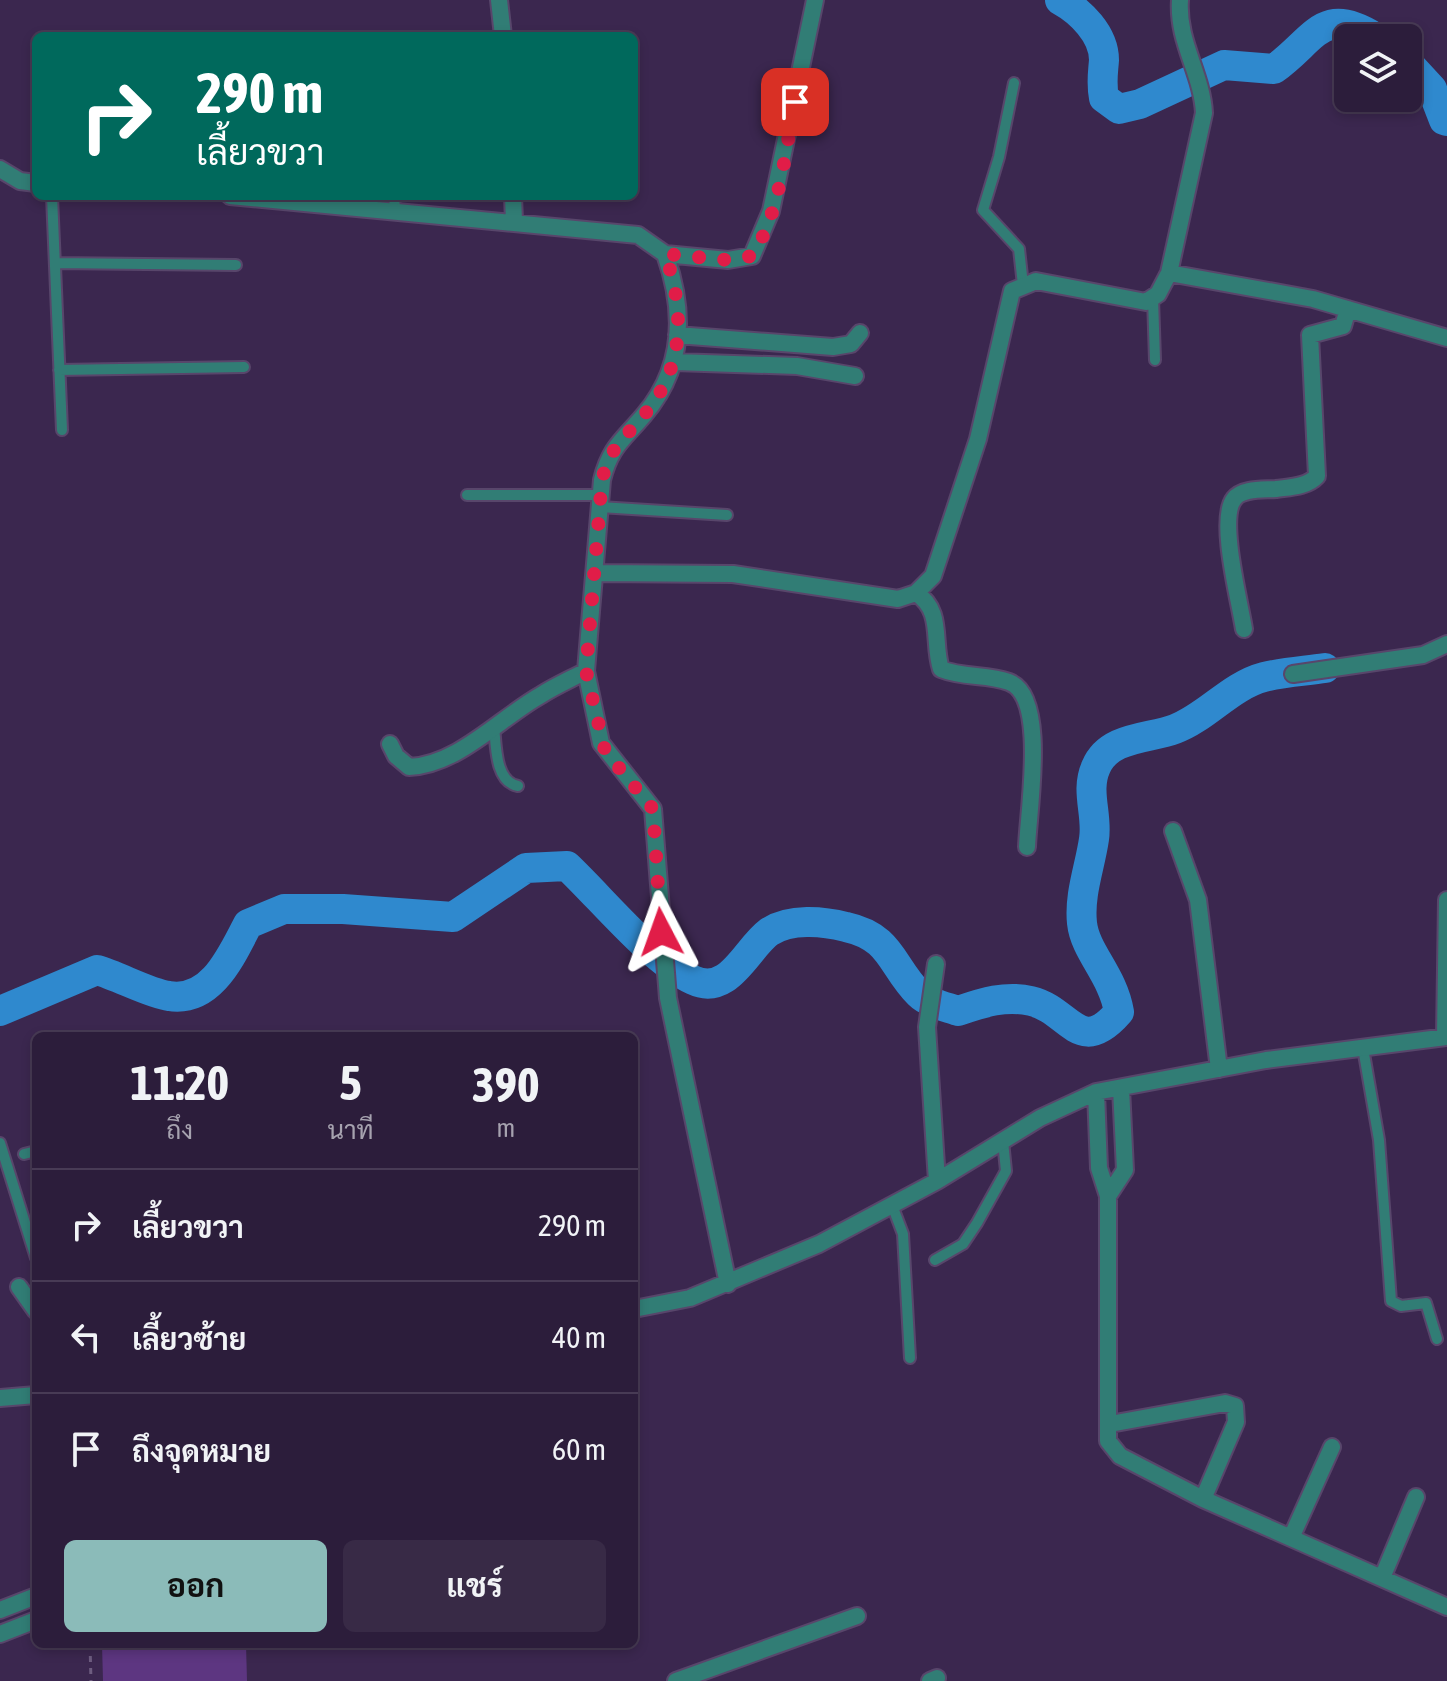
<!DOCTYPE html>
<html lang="th">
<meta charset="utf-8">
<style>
:root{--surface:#2c1d3b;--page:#382a46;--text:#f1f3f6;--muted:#a6a2af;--line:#483b55;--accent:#8bbbb9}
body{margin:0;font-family:"Asap Condensed",Sarabun,sans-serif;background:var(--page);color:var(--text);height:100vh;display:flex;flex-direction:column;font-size:30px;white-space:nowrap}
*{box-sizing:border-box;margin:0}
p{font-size:26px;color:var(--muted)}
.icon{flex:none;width:44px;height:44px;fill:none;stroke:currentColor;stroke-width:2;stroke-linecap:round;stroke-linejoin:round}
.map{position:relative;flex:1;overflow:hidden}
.side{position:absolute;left:32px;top:1032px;width:606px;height:616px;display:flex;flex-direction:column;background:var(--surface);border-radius:12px;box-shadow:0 4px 12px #0003,0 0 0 2px var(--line)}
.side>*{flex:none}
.top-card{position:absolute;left:32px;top:32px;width:606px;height:168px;border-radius:12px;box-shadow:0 4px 12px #0003,0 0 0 2px var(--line);background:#00695c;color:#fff;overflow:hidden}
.tools{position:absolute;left:1334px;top:24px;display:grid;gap:16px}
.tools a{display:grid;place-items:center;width:88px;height:88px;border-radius:12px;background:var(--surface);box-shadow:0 4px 12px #0003,0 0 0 2px var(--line);font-size:40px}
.pin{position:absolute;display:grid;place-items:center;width:68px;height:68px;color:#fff;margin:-34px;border-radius:16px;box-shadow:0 4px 12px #0006}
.me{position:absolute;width:88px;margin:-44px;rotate:356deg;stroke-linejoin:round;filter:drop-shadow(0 0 6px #0008)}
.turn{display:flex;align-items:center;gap:28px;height:168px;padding:0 32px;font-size:36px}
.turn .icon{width:104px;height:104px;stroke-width:2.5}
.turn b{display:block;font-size:56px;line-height:68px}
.eta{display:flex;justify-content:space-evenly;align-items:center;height:136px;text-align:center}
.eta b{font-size:48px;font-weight:700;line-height:56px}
.primary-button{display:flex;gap:16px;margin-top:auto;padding:16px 32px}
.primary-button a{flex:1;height:92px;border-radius:12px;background:var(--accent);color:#111;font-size:32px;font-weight:700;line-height:92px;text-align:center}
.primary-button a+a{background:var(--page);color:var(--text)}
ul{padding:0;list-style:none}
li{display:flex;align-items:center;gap:24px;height:112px;padding:0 32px;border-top:2px solid var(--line)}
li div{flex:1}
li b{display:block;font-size:30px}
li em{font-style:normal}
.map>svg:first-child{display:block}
.green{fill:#5d3681}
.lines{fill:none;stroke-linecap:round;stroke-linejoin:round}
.river{stroke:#2f89ce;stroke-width:30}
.lane-casing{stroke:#58466b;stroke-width:14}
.street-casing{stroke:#58466b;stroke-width:20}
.path{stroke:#6e5d80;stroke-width:3;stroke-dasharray:6 6;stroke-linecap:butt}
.lane{stroke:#317d75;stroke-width:10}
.street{stroke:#317d75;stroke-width:16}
.route{stroke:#e11d48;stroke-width:14;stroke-dasharray:0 25.2}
</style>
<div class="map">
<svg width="1447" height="1681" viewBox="0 0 1447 1681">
<rect width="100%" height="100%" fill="#3b274f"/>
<path class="green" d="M102,1644H246L247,1681H103Z"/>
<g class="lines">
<path class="river" d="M1060,0C1080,11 1104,34 1104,60C1103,74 1101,83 1104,98L1119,109L1140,104L1224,65L1274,69C1315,40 1322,3 1376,38
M1408,63L1432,89L1444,120L1447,121
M0,1011L97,970C118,976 151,994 169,996C212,1003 232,954 248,924L284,909H343L453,917L526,868L567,866C601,898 652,961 693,980C729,997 746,949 769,932C790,918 823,921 846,927C892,937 891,966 919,994C928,1003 947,1007 958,1011C982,1003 1005,995 1031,1001C1070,1010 1079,1058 1119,1012C1113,975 1085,952 1082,923C1079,894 1090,867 1094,839C1098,815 1085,791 1096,767C1109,736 1149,739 1175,729C1207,717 1230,686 1264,677C1284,672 1305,671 1325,668"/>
<defs>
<path id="lane" d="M1014,83L999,157L983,210L1019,249L1023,285
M52,196L62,430
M394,196L395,210
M55,263L236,265
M1153,298L1155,360
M59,370L244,367
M467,495H601
M600,507L727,515
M494,726C496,745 495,782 518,786
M1363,1048L1379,1140L1391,1301L1401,1306L1426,1303L1437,1339
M0,1143L36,1258
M24,1154L36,1151
M892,1205L903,1234L910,1358
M935,1260L963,1244L977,1223L1006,1171L1003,1141"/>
<path id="street" d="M499,0L503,36
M0,169L20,181L36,183
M230,196L638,235L665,254C685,311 685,367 644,415C623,440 610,447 602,480L586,671L601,743L653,809L668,998L728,1284
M513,196L514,221
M665,254L728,260L752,256L771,211L815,0
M1169,273L1313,299L1447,338
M677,335L833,347L851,344L860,333
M675,362L797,366L855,376
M596,573L733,574L898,599L916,593L933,576L978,439L1012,291L1036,281L1146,302L1158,294L1169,273L1204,113C1202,73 1177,42 1180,0
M916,593C944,611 932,642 941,669C963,678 987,674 1009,682C1048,696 1028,812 1027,847
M1244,629C1240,603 1218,519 1234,499C1242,488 1263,490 1276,489C1290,487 1307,487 1317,476L1310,335L1343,326L1348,309
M1293,674L1423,655L1447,644
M390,744L396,756L409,767C458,765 500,718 541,695C555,686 571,679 586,671
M1173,831L1198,900L1219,1069
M936,964L927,1027L937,1181
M1445,1037L1447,900
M1096,1092L1099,1168L1108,1196V1441L1120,1456L1203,1499L1447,1607
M1108,1196L1125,1170L1121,1088
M19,1287L36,1311
M634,1309L690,1298L819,1244L937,1181L1040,1118L1096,1092L1266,1060L1447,1037
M0,1398L36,1395
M1110,1424L1225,1403L1235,1406L1236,1422L1203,1499
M1291,1538L1332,1447
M1382,1578L1416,1497
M0,1610L36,1596
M0,1634L36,1620
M676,1681L857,1616
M930,1681L937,1678"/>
</defs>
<use href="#lane" class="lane-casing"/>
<use href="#street" class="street-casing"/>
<path class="path" d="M90,1644L91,1681"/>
<use href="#lane" class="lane"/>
<use href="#street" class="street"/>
</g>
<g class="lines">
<path class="route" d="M661,932L653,809L605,751L586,671L602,480C610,447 623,440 644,415C685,367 685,311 665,254L728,260L752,256C780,214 785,151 795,102"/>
</g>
</svg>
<div class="tools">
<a><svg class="icon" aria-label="layers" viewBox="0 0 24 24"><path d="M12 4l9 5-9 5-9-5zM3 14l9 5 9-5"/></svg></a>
</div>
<div class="pin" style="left:795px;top:102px;background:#d93025"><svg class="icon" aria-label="arrive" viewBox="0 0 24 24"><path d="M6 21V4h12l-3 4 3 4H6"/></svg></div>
<svg class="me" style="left:661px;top:932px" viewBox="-20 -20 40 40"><path d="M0-17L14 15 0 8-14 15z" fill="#e11d48" stroke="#fff" stroke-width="4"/></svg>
<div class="top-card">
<div class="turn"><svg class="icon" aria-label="right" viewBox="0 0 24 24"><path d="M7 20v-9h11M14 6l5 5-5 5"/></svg><div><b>290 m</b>เลี้ยวขวา</div></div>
</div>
<section class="side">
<div class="eta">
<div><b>11:20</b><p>ถึง</p></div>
<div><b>5</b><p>นาที</p></div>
<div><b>390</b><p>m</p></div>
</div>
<ul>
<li><svg class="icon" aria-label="right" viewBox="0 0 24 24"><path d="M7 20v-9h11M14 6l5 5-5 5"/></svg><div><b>เลี้ยวขวา</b></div><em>290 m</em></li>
<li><svg class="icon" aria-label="left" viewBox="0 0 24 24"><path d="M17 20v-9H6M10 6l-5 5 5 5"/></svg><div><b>เลี้ยวซ้าย</b></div><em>40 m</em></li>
<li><svg class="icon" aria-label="arrive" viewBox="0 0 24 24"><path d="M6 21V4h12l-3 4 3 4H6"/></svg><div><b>ถึงจุดหมาย</b></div><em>60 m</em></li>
</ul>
<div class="primary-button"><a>ออก</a><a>แชร์</a></div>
</section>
</div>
